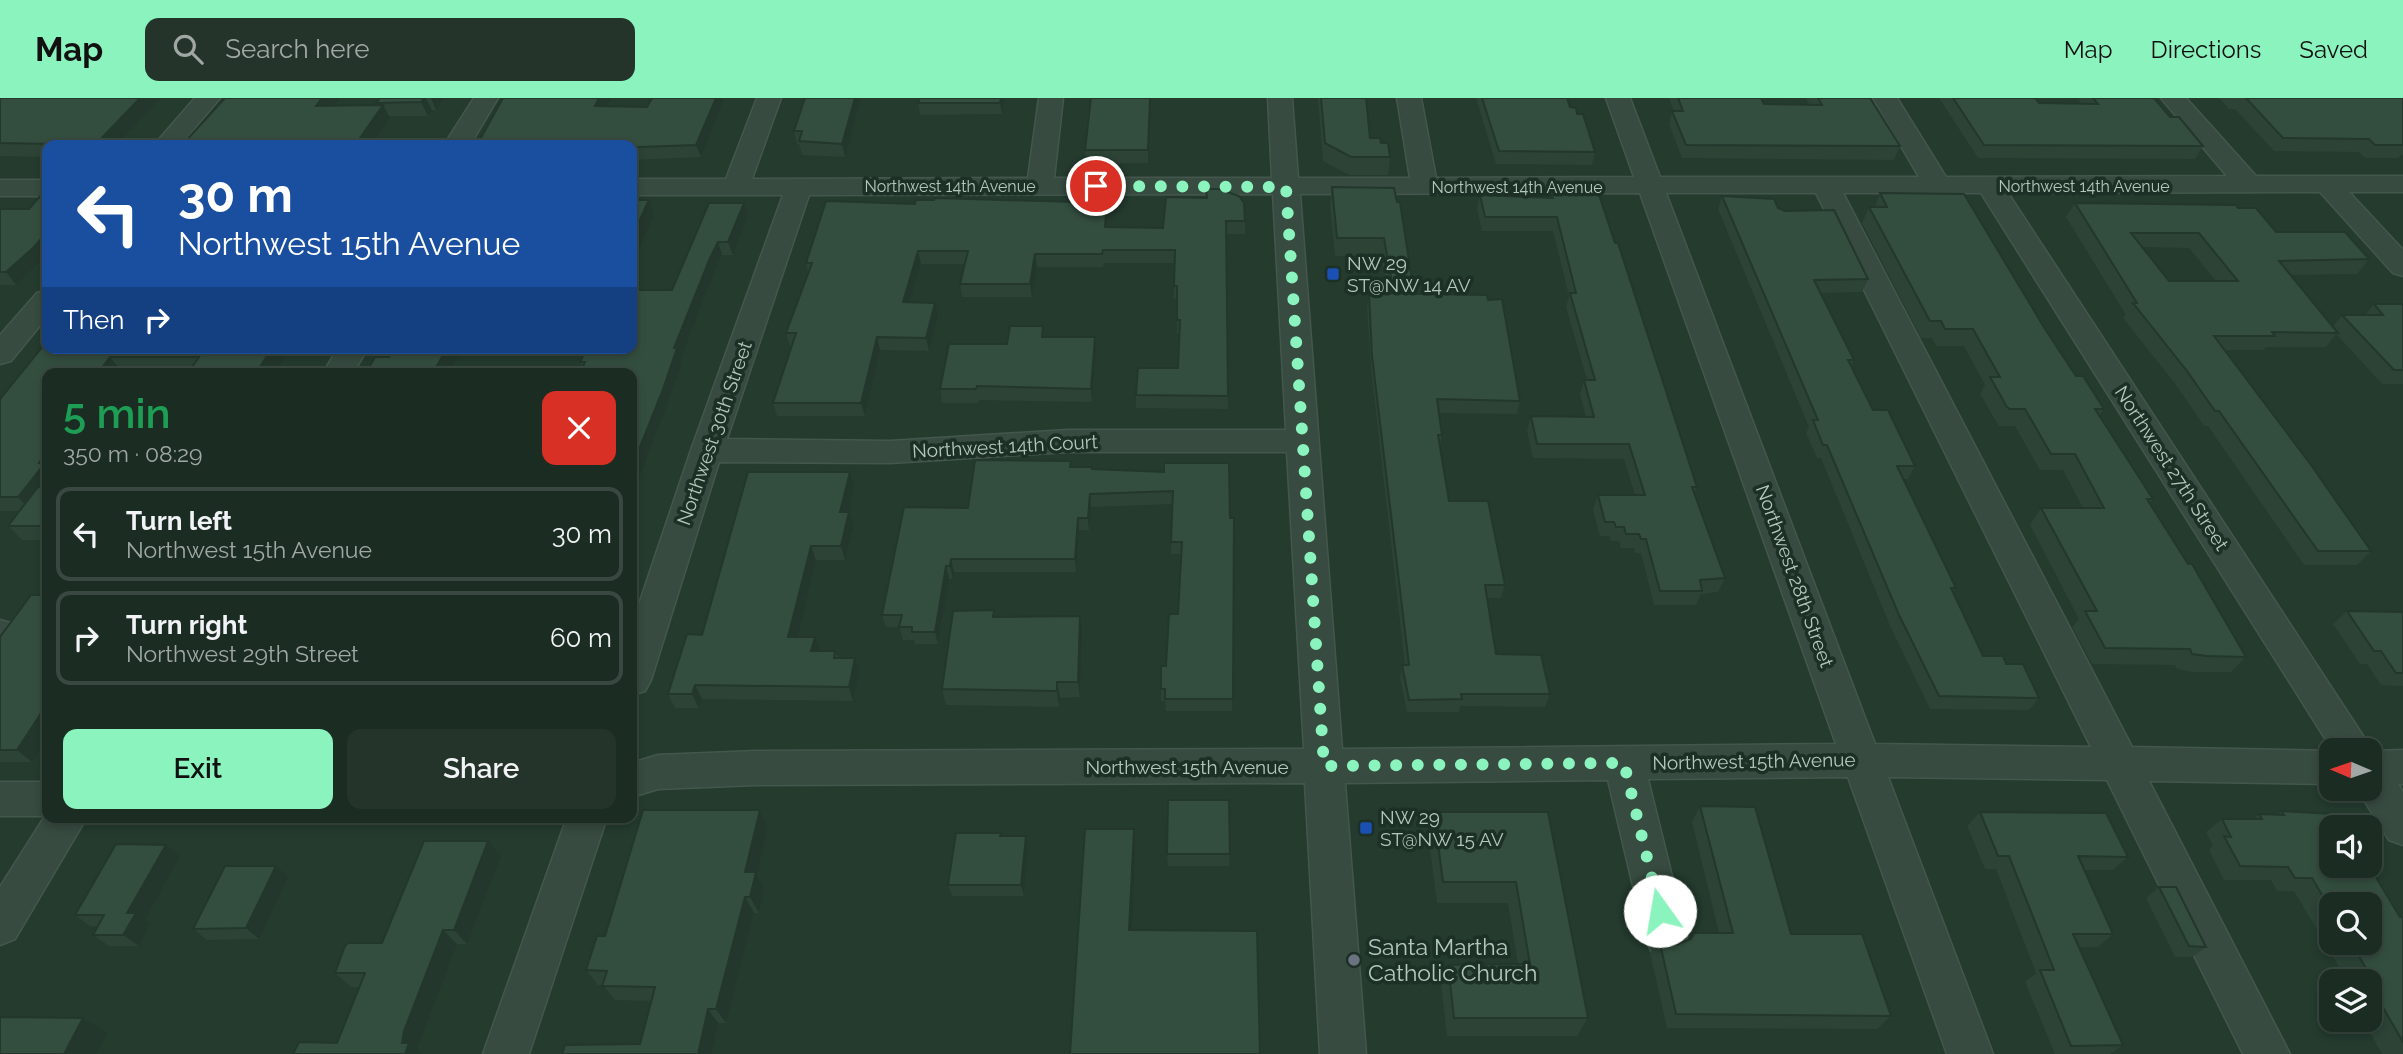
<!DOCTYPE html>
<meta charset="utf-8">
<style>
:root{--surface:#1b2c22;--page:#24342a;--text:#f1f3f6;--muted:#a0a7a5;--line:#394840;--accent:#8bf3bd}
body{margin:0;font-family:Raleway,sans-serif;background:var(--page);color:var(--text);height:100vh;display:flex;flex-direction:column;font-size:26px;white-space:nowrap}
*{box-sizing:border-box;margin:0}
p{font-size:23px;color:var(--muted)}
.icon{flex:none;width:38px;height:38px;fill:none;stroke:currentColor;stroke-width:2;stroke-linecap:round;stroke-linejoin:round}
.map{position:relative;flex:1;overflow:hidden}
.details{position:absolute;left:42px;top:270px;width:595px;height:455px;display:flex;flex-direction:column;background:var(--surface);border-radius:14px;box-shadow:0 4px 10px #0003,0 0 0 2px var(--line)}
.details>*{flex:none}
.guide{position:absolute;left:42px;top:42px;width:595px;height:214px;border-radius:14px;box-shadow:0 4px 10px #0003,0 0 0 2px var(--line);background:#1a4fa0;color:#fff;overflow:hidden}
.needle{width:46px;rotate:272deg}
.buttons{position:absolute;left:2319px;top:640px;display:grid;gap:14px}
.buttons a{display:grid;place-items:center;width:63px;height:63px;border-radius:14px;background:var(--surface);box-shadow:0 4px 10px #0003,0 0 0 2px var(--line);font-size:35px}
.pin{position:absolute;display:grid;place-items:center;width:60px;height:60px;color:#fff;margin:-30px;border:4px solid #fff;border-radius:50%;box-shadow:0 2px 7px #0007}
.me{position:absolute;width:77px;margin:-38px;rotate:347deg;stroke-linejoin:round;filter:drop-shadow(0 0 5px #0008)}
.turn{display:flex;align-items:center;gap:24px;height:147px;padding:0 21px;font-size:32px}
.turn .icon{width:91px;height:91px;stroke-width:2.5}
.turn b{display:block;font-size:49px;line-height:60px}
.then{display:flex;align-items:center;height:66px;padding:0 21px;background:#0003;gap:14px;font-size:26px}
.round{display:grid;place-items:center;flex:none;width:74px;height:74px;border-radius:14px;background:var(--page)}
.summary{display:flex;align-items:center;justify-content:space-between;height:119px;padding:0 21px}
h1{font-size:42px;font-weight:600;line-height:52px;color:#1e9e55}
.action{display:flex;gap:14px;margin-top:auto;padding:14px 21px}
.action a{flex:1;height:80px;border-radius:14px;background:var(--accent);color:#111;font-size:28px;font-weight:600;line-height:80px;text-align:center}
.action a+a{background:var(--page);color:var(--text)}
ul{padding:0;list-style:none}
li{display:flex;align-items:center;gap:21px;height:94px;margin:0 14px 10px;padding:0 7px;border:4px solid var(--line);border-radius:14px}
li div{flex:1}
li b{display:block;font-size:26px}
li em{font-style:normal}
header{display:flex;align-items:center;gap:42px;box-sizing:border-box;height:98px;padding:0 35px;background:var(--accent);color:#111}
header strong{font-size:33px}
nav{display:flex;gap:38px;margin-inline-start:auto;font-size:24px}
.search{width:490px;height:63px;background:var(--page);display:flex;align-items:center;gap:18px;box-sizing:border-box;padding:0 24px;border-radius:14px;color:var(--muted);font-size:26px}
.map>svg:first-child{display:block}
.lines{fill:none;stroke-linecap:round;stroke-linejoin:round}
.minor-casing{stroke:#44574c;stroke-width:3}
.minor{fill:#374b40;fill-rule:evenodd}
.wall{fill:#2c4336;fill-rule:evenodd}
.shaded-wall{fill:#24372c}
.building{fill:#334e3f;stroke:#24372c;stroke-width:2;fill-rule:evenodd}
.route{stroke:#8bf3bd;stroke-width:12;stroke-dasharray:0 21.6}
.transit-dot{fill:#1a4fb4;stroke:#1d3025;stroke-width:2.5}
.worship-dot{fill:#6b7280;stroke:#1d3025;stroke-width:2.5}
.labels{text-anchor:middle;stroke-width:7;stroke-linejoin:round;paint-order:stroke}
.far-street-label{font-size:16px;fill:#b3c7bc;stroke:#1d3025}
.poi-label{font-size:19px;fill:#b3c7bc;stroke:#1d3025;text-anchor:start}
.street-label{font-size:19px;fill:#b3c7bc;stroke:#1d3025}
.near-poi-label{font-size:23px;fill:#b3c7bc;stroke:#1d3025;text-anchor:start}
</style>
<header>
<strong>Map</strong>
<div class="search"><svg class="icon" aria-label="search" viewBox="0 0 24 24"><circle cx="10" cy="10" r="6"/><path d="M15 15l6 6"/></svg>Search here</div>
<nav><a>Map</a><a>Directions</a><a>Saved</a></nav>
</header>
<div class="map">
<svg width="2403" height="956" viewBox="0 0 2403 956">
<rect width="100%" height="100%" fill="#243b2e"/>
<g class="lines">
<defs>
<path id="minor" d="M195,0H220L180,47H154Z
M474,0H498L470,47H444Z
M757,0H781L752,81L1028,80L1039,0H1063L1054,80H1272L1268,0H1292L1298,80H1410L1397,0H1421L1436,80L1634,79L1606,0H1630L1660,79H1919L1873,0H1897L1946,79L2227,78L2161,0H2186L2256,78H2403V94H2349L2403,152V178L2393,175L2320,94L2008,95L2373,653L2403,652V686H2398L2403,694V747L2389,742L2357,691H2370V653H2333L1981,95H1843L2132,649L2333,653L2331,686L2149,683L2290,956H2243L2107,682L1888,679L1993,956H1947L1848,679L1648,681L1687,839L1681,853L1666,859L1651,853L1645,839L1608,682L1345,685L1366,956H1320L1305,685L756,687L658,691L632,699V665L658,657L756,653L1304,651L1287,354H1068L890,365L719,364L651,582L645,593L632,597V527L691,352L783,97H632V81H726ZM1640,95L1836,646L1342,651L1300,96ZM1666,95H1816L2091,649L1875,646ZM1273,96L1286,332H1068L890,343L727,341L809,97Z
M0,82H47V98H0Z
M47,192V219L11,263L0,266V237L37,195Z
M338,250H368L353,275H323Z
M0,522L14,526L19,536L13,547L0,551Z
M0,684H47V719H87L15,841L0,847V789L45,718H0Z
M567,719H607L529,956H483Z"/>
</defs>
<use href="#minor" class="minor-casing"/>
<use href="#minor" class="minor"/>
</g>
<path class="wall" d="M0,0H161L116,47H47V59L0,58Z
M380,0H444L436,12H432L428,18H389L390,20L333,8L378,7L376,5Z
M724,0L701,59L632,62V47L606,8L647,9Z
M805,0H861L845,59L802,57L799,46H797L794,33Z
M920,0H1005L1002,16L920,17L918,5Z
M1091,0H1151L1148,65H1086L1085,52Z
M1318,0H1366L1370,40L1381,45L1390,59L1388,77H1349L1323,63Z
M1476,0H1567L1570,9L1595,54L1592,67L1496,66Z
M1669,0H1761L1764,6H1809L1806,0H1870L1900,48L1894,62L1682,60L1669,26L1672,13H1674Z
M1939,0H2035L2039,5L2081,6L2079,3L2080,0H2154L2170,19L2203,48L2195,61L1978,60Z
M2219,0H2403V57H2401L2398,60H2365L2359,54L2274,53L2235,11H2229Z
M1332,89L1397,104L1410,196L1520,303L1517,316L1439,315L1442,337L1440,348L1449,403L1505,487L1501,500H1487L1496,556L1550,596L1545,609L1460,608L1459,614H1407L1400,580L1402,567H1405L1371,271L1367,209L1369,195L1388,196L1381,158H1335L1330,107Z
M1880,95L2045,231L2076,278L2104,311L2100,317L2153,401L2150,405L2246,559L2231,574H2192L2177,571L2175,567L2092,566L2072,529L2079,521L2030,427L2041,410H2083L2063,372H2040L2015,328H1999L1997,325L1980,296L1985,287L1964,248H1936L1932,240H1921L1862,125L1869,109H1875Z
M1480,97L1551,100L1552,97L1615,145L1697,389L1694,395L1725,480L1718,494L1701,496L1696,507H1654L1641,455H1635L1634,450H1621L1619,443H1611L1609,438H1600L1593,412L1598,397H1635L1624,361L1533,360L1527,333L1531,318L1586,319L1580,296L1584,282H1587L1566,209L1569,198L1553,133H1482L1477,111Z
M1722,98L1778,110L1868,181L1862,194L1821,195L1854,262L1851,268L1873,312L1915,368L1908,381H1903L1956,490L1953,494L1983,558L2006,566L2039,600L2029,612L1930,611L1891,530L1821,360H1817L1806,335L1809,329L1718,111Z
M1166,99L1245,123V136H1227L1228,311L1136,310V297L1178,270L1179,236H1177V201H1174V165H1104L1103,169H1037L1032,199H962L960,186L965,166H921L909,205L938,218L929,253L880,252L865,318H777L773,305L791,248H790L786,235L808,174L806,165L1107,118L1106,129L1163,130Z
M632,102H649L654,117L637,156H632Z
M744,105L748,118L733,157H722L715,173L681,260L682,264L668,304L582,269L580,264L672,192Z
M2075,105L2238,110L2276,134L2369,161L2357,176L2291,177L2333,228L2342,217H2365L2374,206H2403V286H2382L2336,236L2326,249H2266L2263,252H2225L2371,453L2357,467H2304L2208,328H2204L2176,287L2123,220L2126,217L2066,119ZM2142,149L2189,150L2216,183H2169Z
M0,111L44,162L16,187H0Z
M1044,239H1095L1096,252L1092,304L979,302L978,305H942L940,291L1007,246Z
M47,243L291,250L274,275H188L189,273H121L47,275V442H22L8,428L20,413H0V301Z
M1072,369L1092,371L1164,374L1230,420H1234L1232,613H1166L1165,603H1161V591L1178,516L1181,456H1171L1172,406L1091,409L1089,432H1079L1076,474H954L953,481H949L938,546H915L914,542H903L899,529H886L882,517L968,410Z
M854,389L848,414L854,428L845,462H816L797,539L820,553H835L838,560H855L859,574L853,603L702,601L699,610H675L668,596L702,537Z
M2347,513L2403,514V588L2381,587L2367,566H2360L2333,526Z
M995,519L1082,534L1080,599L1060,600L1059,609L946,607L942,591Z
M0,539L32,664H0Z
M1700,708L1791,836L1891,918L1877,931L1667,930L1650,855L1659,841L1676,847L1719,835L1692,724Z
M760,712L768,728L757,776L764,790L759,815H754L726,925H718L640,946L652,903L615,902L603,887H598L586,872L605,838Z
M2281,713L2340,730L2400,819H2403V956H2382L2363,922H2370V884H2348L2294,793H2277L2271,782H2224L2209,752L2213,748L2206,734L2222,721H2253L2259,716L2277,717ZM2331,807L2370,845H2331Z
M1434,714H1548L1588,920L1577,938H1447L1441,886L1448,867L1518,866L1508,805H1437L1428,736Z
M1980,714L2128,759L2113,772H2084L2113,836L2098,849H2078L2123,947L2110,956H2055L2025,884L2036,875L1996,771H1985L1967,728Z
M1001,738H1026L1028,750L1024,798H952L948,787Z
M488,743L501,758L467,846H457L419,946L418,952L337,945L359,889H351L335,875L382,845Z
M166,747L180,758L145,822L150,826L139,848H109L93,837L98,828H90L75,817Z
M1167,756H1230L1229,768H1168Z
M276,768L288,779L259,841L207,842L193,831Z
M2159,789L2206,849L2192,859H2175L2146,800Z"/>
<path class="shaded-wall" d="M140,0H161L116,47H95Z
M322,0H339L324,21L316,8Z
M424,0H426L432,12L428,18L421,4Z
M431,0H444L436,12Z
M599,0H611L600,21L595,8Z
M716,0H724L701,59L696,47Z
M855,0H861L845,59L842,46Z
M1001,0H1005L1002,16L1000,5Z
M1150,0H1151L1148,65V52Z
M383,7L390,20L371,47H355Z
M649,102L654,117L637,156L632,144V139Z
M744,105L748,118L733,157L728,144Z
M1107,105V118L1105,142V129Z
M47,134V158L16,187L6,174Z
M718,144L722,157L715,173L681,260L682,264L668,304L632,398V369L674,250L710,160Z
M918,153L921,166L905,218L903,204Z
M1035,156L1037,169L1032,199L1030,186Z
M1412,182L1410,200L1389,203L1392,185Z
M935,205L938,218L929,253L926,240Z
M877,239L880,252L865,318L861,305Z
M1095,239L1096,252L1092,304L1091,291Z
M272,250H291L274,275H256Z
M447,250H463L449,275H433Z
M110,259L121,273L120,275H98Z
M47,353V392L31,413L18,399L39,365Z
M850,374L854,389L845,428L840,414Z
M1090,396L1091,409L1089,432L1088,420Z
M849,414L854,428L845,462L841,448Z
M1078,420L1079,432L1076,474L1075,461Z
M811,448L816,462L794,553L788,539Z
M951,461L954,474L953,481L950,468Z
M946,468L949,481L938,546L935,534Z
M1080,518L1082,534L1080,599L1078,584Z
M815,539L820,553H811Z
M855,560L859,574L853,603L849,589Z
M1057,584L1060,600L1059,609L1057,593Z
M695,587L702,601L699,610L692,596Z
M47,606V642L32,664L17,652Z
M760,712L768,728L757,776L764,790L759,815L750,799L745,774Z
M1134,731L1135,753L1131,853L1129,832Z
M1026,738L1028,750L1024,798L1021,787Z
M488,743L501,758L467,846L454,832Z
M166,747L180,758L145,822L150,826L139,848L123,837L127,815Z
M276,768L288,779L259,841L246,830Z
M745,799L754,815L726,925L716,911Z
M443,832L457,846L419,946L418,952L422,956H405L402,945L404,933Z
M708,911L718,925L711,956H698Z
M83,920L107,935L96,956H64Z"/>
<path class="building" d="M0,0H140L95,47H51L53,46L0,45Z
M225,0H322L316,8L383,7L355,47H182Z
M380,0H424L421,4L376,5Z
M503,0H599L595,8L647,9L652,0H716L696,47L639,49H632V47H477Z
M805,0H855L842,46L799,43L802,33H794Z
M920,0H1001L1000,5H918Z
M1091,0H1150L1148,52H1085Z
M1321,0H1366L1370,40H1380L1381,45H1388L1390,59H1351L1325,45Z
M1482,0H1567L1570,9L1576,10L1577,16H1583L1595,54L1499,53Z
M1678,0H1761L1764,6L1822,7L1818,0H1870L1900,48L1686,47L1672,13H1683Z
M1953,0H2035L2039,5L2098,6L2093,0H2154L2170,19H2179L2203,48L1984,47Z
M2246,0H2403V47H2375L2369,41L2283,40Z
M1332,89L1394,90L1397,104H1400L1412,182L1392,185L1384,140H1337Z
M1206,91H1219L1239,98L1244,105L1245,123H1226L1228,298L1136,297L1138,270H1178L1180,222H1177V188H1174L1175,152H1103L1102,156H1035L1030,186H960L968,153H918L903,204L935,205L926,240L877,239L861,305H773L796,235H786L812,165H806L826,103L915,106L916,102H934L935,100L1107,105L1105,129L1163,130L1166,99L1207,100Z
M1880,95L1964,96L2045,231L2076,278H2083L2104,311H2095L2153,401H2147L2188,466H2192L2246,559L2207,558L2192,556L2190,551L2105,550L2085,513H2097L2041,410H2104L2075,356H2051L2025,311H2010L2007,309L1990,279H2000L1973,231H1945L1941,223H1930L1869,109H1887Z
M42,96H47V134L34,149L6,174H0V111H29Z
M1480,97L1553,100L1552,97H1599L1615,145H1618L1697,389H1692L1725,480L1700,482L1702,493H1660L1646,441H1641L1639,436H1626L1624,429H1616L1614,424H1605L1598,397H1645L1629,346H1537L1531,318L1594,319L1584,282H1595L1570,195H1576L1557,119H1485Z
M1722,98L1774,101L1778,110L1785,113L1834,112L1868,181L1814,182L1854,262H1848L1873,312H1888L1915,368H1897L1956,490H1951L1983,558H2003L2006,566H2023L2039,600L1939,598L1899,517L1827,347H1823L1813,322H1818Z
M632,102H649L632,139Z
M709,105H744L728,144H718L710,160L674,250H677L663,291L632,369V275H580L585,264H580L587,250H632V192H672Z
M2075,105L2236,107L2238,110H2256L2276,134H2345L2369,161L2279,163L2338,235L2272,234L2275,238H2214L2311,367L2371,453H2318L2219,313H2215L2187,273L2133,205H2137ZM2131,135H2199L2238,183H2169Z
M1369,195L1487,197L1488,202L1502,201L1520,303L1437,301L1442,337H1438L1449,403H1488L1505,487H1485L1496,556L1541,557L1550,596H1461L1462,601L1409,602L1402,567H1409L1372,258Z
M2374,206H2403V272H2394L2342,217H2383Z
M1010,228H1043L1042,239H1095L1091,291L977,288L976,291H940L949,246H1007Z
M47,243V250H272L256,275H188L199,259H110L98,275H47V353L39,365H45L18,399H0V301Z
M394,250H447L433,275H366L375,259H389Z
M975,362L1071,363L1070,369H1092V371L1164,374V365H1229L1230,420H1234L1233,601H1165V591H1161V568H1166L1169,516H1178L1182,444H1171L1173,393L1090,396L1088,420H1078L1075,461H951L950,468H946L935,534H912V529H899L902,517H882L904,409L968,410Z
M748,374H850L840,414H849L841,448H811L788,539H815L811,553H835L834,560H855L849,589L695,587L692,596H668L687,536L702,537Z
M38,389H47V428H8Z
M31,497H47V606L17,652H0V539Z
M994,512L993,519L1080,518L1078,584H1057V593L942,591L953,513Z
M2347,513L2403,514V575H2396L2381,553H2374Z
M1168,702H1229L1230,756H1167Z
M1700,708L1755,709L1791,836H1862L1891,918L1676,916L1659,841L1676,847L1691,841L1694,835H1733Z
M643,712H760L745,774H756L750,799H745L716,911H708L698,956H562L565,947L640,946L655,889L602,888L607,873L586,872L597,838H605Z
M2281,713L2331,716L2340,730H2331V768H2369L2400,819H2403V944L2370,887V884H2367L2364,877H2370L2351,845H2370V807H2331V812L2312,780H2295L2288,769L2240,768L2224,738L2231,739L2222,721H2262L2259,716L2284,717Z
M1434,714H1548L1588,920H1454L1448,867L1530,866L1516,784H1443Z
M1980,714L2106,715L2128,759L2078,758L2113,836H2073L2123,947L2071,948L2040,872H2054L2009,758H1998Z
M1085,731H1134L1129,832L1257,833L1260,956H1070Z
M956,735H1001L1000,738H1026L1021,787H948Z
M424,743H488L454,832H443L404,933L402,945H409L405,956H293L299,944L337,945L365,875H335L345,848L348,845H382Z
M116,746L166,747L127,815H136L123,837H93L104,817H75Z
M225,768H276L246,830L193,831Z
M2159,789H2176L2206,849L2189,848Z
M0,919L83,920L64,956H0Z"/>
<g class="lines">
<path class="route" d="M1096,88L1286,89L1324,668L1624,665L1660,813"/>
</g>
<g class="transit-dot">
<rect x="1326" y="169" width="14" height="14" rx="3.5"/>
<rect x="1359" y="723" width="14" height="14" rx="3.5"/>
</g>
<circle class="worship-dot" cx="1354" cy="862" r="7"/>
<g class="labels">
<g class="far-street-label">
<text x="950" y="94">Northwest 14th Avenue</text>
<text x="2084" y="94">Northwest 14th Avenue</text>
<text x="1517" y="95">Northwest 14th Avenue</text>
</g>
<g class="poi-label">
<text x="1347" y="172">NW 29<tspan x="1347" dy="22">ST@NW 14 AV</tspan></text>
<text x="1380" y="726">NW 29<tspan x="1380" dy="22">ST@NW 15 AV</tspan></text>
</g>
<g class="street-label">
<text transform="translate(714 335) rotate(-71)" y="7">Northwest 30th Street</text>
<text transform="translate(1005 348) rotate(-3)" y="7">Northwest 14th Court</text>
<text transform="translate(2172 370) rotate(57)" y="7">Northwest 27th Street</text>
<text transform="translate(1795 478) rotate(70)" y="7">Northwest 28th Street</text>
<text transform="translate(1754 663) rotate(-1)" y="7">Northwest 15th Avenue</text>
<text x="1187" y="676">Northwest 15th Avenue</text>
</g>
<g class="near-poi-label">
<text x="1368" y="857">Santa Martha<tspan x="1368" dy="26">Catholic Church</tspan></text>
</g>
</g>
</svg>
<div class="buttons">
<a><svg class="needle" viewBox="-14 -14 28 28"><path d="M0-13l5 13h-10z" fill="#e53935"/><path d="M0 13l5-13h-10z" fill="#a0a7a5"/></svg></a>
<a><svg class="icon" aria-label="sound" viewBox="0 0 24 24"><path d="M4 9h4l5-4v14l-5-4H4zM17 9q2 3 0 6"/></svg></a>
<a><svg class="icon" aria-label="search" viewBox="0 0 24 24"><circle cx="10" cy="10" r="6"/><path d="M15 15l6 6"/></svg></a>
<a><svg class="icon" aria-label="layers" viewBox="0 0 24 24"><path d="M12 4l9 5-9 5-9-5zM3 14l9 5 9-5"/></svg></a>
</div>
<div class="pin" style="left:1096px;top:88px;background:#d93025"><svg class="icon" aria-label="arrive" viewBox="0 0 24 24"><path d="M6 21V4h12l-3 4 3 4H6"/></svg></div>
<svg class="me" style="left:1660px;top:813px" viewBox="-20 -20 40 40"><circle r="19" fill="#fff"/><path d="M0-13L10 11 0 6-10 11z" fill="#8bf3bd"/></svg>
<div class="guide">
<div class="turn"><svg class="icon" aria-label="left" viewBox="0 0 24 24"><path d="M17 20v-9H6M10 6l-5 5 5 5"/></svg><div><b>30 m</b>Northwest 15th Avenue</div></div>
<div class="then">Then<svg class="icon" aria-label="right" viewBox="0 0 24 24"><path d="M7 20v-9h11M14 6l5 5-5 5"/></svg></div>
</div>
<section class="details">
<div class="summary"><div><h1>5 min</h1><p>350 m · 08:29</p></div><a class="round" style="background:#d93025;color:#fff"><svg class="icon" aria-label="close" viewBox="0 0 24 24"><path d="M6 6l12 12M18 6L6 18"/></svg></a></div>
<ul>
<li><svg class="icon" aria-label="left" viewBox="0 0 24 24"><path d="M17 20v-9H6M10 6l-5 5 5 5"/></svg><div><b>Turn left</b><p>Northwest 15th Avenue</p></div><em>30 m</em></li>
<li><svg class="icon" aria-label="right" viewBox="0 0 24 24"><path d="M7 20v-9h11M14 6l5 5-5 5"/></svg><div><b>Turn right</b><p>Northwest 29th Street</p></div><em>60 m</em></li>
</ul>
<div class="action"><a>Exit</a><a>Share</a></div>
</section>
</div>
